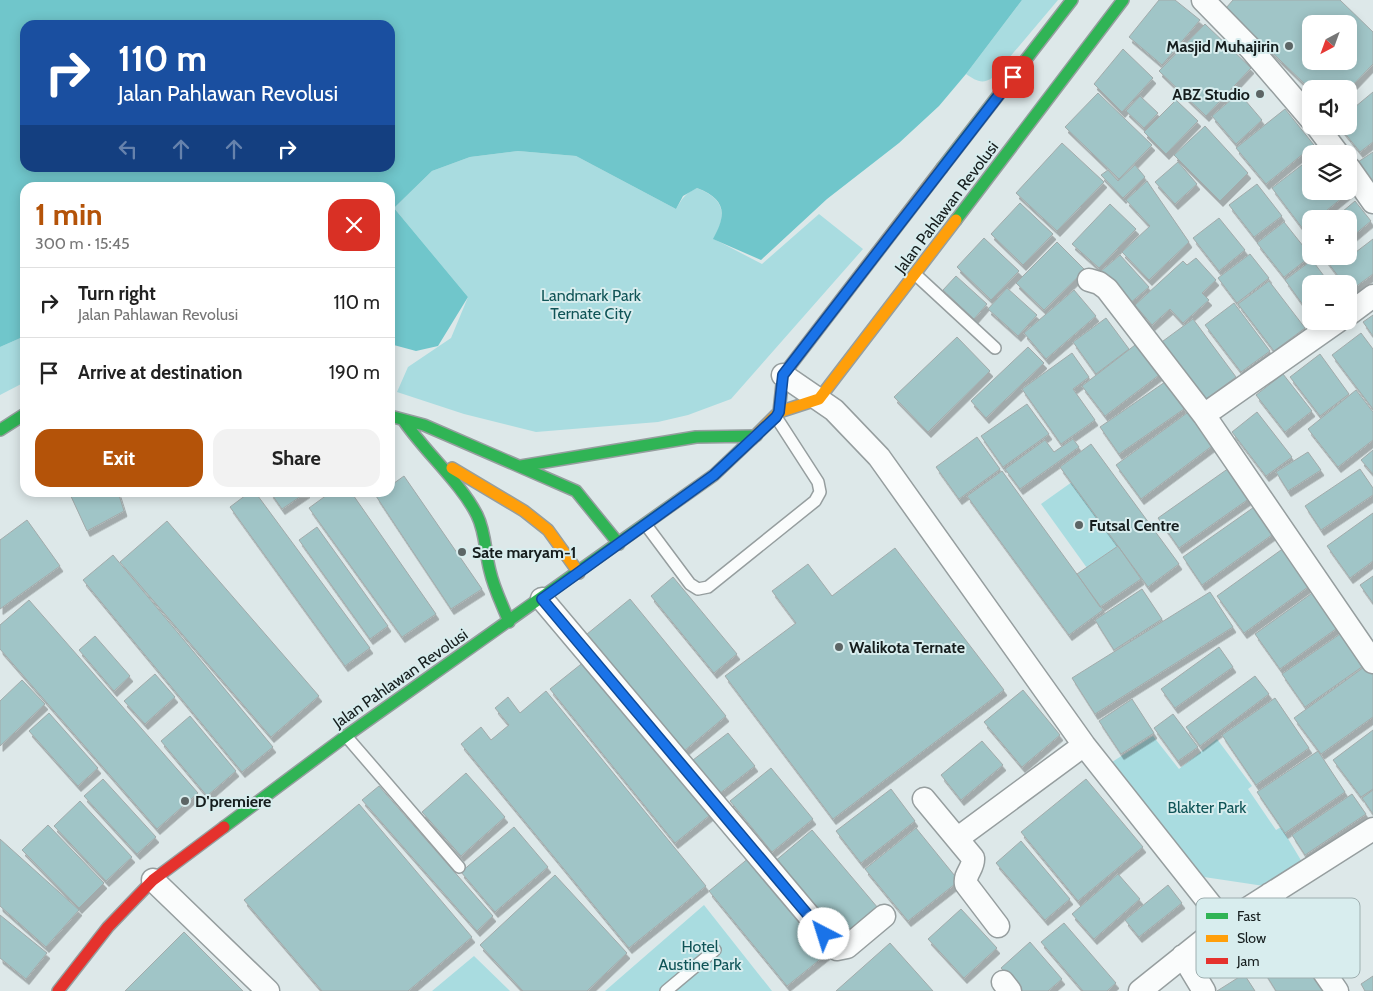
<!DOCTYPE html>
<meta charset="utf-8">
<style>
:root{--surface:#fff;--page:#f2f2f2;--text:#222;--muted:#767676;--line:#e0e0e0;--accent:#b45309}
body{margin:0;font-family:Cabin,sans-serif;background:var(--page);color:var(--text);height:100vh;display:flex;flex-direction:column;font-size:19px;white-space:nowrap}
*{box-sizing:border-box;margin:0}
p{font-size:16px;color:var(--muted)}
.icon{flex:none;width:28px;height:28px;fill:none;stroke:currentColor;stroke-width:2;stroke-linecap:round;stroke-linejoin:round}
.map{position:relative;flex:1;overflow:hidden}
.panel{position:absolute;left:20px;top:182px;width:375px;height:315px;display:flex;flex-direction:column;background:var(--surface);border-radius:15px;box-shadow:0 2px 12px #0003}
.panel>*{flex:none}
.top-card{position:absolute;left:20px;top:20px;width:375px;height:152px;border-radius:15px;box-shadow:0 2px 12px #0003;background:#1a4fa0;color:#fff;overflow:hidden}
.needle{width:32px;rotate:221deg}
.buttons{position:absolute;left:1302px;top:15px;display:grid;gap:10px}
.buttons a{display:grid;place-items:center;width:55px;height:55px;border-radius:10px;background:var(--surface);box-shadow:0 2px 12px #0003;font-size:25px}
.pin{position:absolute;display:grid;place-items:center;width:42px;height:42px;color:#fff;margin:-21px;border-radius:10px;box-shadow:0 2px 8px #0006}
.me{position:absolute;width:55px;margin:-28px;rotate:320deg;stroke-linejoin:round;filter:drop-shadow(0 0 4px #0008)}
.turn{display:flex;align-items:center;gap:18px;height:105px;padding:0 15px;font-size:22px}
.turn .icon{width:65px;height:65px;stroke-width:2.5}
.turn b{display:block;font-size:35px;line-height:42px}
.lanes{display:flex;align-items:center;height:48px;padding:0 15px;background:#0003;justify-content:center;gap:25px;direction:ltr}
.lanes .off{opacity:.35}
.round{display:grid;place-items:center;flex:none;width:52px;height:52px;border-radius:15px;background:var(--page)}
.overview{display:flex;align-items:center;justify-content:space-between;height:85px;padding:0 15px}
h1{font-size:30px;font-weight:700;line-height:38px;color:var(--accent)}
.action{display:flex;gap:10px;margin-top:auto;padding:10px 15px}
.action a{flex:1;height:58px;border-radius:15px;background:var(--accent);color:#fff;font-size:20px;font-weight:700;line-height:58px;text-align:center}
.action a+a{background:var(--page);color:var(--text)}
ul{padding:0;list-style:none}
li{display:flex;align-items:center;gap:15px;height:70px;padding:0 15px;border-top:1px solid var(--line)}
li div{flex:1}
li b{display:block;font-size:19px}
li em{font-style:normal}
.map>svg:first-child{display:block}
.green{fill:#a9dce0}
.water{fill:#70c6cb;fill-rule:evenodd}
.building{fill:#a0c5c7;stroke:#a2abab;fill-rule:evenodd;filter:url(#shadow)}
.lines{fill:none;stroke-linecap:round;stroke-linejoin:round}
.lane-casing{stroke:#969e9f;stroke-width:14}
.street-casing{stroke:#969e9f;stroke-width:25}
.fast-casing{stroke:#969e9f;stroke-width:14}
.slow-casing{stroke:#969e9f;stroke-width:14}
.jam-casing{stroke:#969e9f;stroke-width:14}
.lane{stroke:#fafcfc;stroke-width:11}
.street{stroke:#fafcfc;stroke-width:22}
.fast{stroke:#30b455;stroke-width:11}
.slow{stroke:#ff9f0a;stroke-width:11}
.jam{stroke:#e5322d;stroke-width:11}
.route-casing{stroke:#114b97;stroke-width:12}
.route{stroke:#1a73e8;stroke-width:9}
.poi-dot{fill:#5c6565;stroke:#d8edee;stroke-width:2}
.labels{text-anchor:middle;stroke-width:4;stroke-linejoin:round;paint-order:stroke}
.poi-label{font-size:16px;font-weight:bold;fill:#161e1e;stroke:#d8edee;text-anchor:start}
.street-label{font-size:16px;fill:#161e1e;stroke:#d8edee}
.park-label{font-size:16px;fill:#105457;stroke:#d8edee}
.key{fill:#d8edee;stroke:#9eafb0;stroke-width:1}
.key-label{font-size:14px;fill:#161e1e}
</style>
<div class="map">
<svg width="1373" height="991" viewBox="0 0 1373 991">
<defs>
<filter id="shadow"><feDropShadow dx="3" dy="5.5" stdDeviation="0" flood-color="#0004"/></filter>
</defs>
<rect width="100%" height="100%" fill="#dde8e9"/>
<path class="green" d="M1022,0H1058L992,78C982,85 975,80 966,74Z
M518,151L576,156L676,209C682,199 685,193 697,188C725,199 727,214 714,239L762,264L819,214L863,249L731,399L688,415L658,422L536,432L464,414L397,392L408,367L451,338L468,297L394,208L432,171L470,157Z
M25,336V382L0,395V347Z
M1072,482L1118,546L1087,568L1041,504Z
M1153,736L1179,769L1217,739L1252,786L1248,789L1276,830L1281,827L1302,862L1264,886L1204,877L1112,762Z
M704,905L772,991H605Z
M474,956L510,991H432Z"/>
<path class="water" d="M0,0H1022L966,74L939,106L899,143L827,199L761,260L713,239C727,214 726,199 697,188L683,196L676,209L576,156L518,151L470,157L432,171L394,208L468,297L438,346L416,351L390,344V188H25V336L0,347ZM25,25H390V168H25Z"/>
<path class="building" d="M1159,0H1175L1200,20L1162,65L1129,37Z
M1233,0H1340L1373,32V64L1349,89L1311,90L1226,8ZM1311,24H1349V61H1311Z
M1205,24L1251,68L1206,116L1159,71Z
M1123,49L1153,78L1122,112L1094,84Z
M1373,92V142L1360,152L1339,126H1349V112Z
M1098,93L1152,145L1119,179L1065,127Z
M1239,93L1262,120L1236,144L1212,116Z
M1140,96L1158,113L1144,128L1126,111Z
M1176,100L1198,121L1166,154L1144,132Z
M1285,109L1314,145L1266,184L1236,148Z
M1205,126L1248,173L1220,201L1174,155Z
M1062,143L1104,182L1057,231L1016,193Z
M1373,152V183L1358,162Z
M1311,158V191H1349V186L1352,190L1316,219H1311V222L1303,229L1272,188Z
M1178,162L1197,184L1175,204L1155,182Z
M1135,165L1145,177L1123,198L1101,175L1108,170L1118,181Z
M1147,181L1189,242L1149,280L1122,252L1150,226L1126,200Z
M1257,184L1282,216L1254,237L1229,205Z
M1355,201L1371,221L1353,236L1349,232V219L1336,217Z
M1020,203L1053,234L1023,265L991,234Z
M1110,204L1136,229L1099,268L1072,244Z
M1219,218L1245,250L1219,271L1193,238Z
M1284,222L1311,256L1284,277L1257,243Z
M984,238L1019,271L991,300L957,267Z
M1373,239V274L1350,291L1349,284H1344L1323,256H1349V242L1356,252Z
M1057,242L1085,270L1044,310L1016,283Z
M1250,254L1269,278L1237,303L1218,278Z
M1120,255L1149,287L1129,304L1100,272Z
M1196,258L1216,280L1202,293L1209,300L1183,323L1170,309L1152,325L1135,305L1183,261L1187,265Z
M1312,260L1330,284H1311V316L1285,280Z
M956,276L987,304L974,319L943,290Z
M1269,281L1305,328L1274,351L1238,304Z
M1007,288L1037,315L1018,336L988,309Z
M1074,290L1096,316L1046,359L1024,333Z
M1234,303L1270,351L1241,372L1205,325Z
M1373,315V336L1363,322Z
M1106,318L1129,349L1096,374L1073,342Z
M1193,319L1236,377L1202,402L1159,344Z
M1361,333L1373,349V409L1332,355Z
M957,337L990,371L928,432L894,397Z
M1139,342L1163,372L1105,416L1082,386Z
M1028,347L1044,363L986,418L971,401Z
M1072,353L1089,377L1073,389L1095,420L1061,444L1022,389Z
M1320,354L1349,394L1320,416L1290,377Z
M1283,374L1312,411L1285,432L1256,395Z
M1165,382L1184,409L1119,454L1100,427Z
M1356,390L1373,412V440L1338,467L1308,429Z
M1027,404L1049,434L1003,467L981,436Z
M1191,410L1216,443L1141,499L1116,465Z
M1257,412L1292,457L1266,476L1232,432Z
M977,437L1000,469L959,499L936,467Z
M1073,439L1079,447L1020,489L1005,469L1045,440L1054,452Z
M1091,444L1179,564L1148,587L1060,467Z
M1373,450V474L1361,460Z
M1308,452L1321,470L1288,491L1276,472Z
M1229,468L1250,498L1179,548L1158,518Z
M1360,469L1373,488V495L1321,530L1305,506Z
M1002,471L1103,610L1069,635L967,496Z
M404,476L482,589L451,609L376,496L381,492H390V486Z
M69,492H118L124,511L87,531Z
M250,492H255L370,648L345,666L230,507Z
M270,492H307L282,509Z
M331,492H351L436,614L402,637L309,508Z
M1257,505L1276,532L1202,585L1183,557Z
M1373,513V561L1350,578L1327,546Z
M27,520L60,566L0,609V540Z
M167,521L319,696L271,737L120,562Z
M317,527L388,626L370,639L299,540Z
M1288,545L1315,582L1244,633L1217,596Z
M1118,546L1141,579L1100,607L1077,574Z
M895,548L1004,690L833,819L725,676L796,623L772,591L808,564L832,596Z
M113,555L273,747L242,772L83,580Z
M1373,576V603L1360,585Z
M673,577L737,654L714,673L651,596Z
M1142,589L1162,619L1114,650L1095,620Z
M1315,591L1340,626L1280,669L1255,634Z
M1210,592L1233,627L1095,714L1072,678Z
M630,599L726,716L684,751L587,634Z
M29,600L198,793L157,829L0,649V625Z
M1343,632L1366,664L1305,707L1282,674Z
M95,636L130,676L114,691L79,650Z
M1219,647L1233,667L1175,708L1161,689Z
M590,657L715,811L675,843L550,689Z
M1371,662L1373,665V717L1321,754L1294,718Z
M155,674L175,697L145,724L124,701Z
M1255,676L1269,694L1200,746L1186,727Z
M22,680L45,704L0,746V701Z
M1023,690L1060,735L1022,767L984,722Z
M546,691L706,886L629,948L461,744L481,727L491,740L509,725L495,708L508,697L520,713Z
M1275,698L1309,748L1256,785L1222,735Z
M1132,699L1154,733L1121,754L1099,721Z
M49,713L98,768L78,786L29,731Z
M1173,714L1198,747L1178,761L1154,728Z
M190,716L236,771L207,796L161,741Z
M1373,730V789L1361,797L1333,760Z
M728,733L755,766L719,794L693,760Z
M982,741L1003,765L961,800L941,775Z
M1318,751L1345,792L1285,833L1257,792Z
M771,768L813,819L772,852L730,801Z
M466,773L505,817L461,856L422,812Z
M103,779L156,837L137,854L84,796Z
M1086,779L1143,847L1078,901L1021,832Z
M379,786L493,916L477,931L362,800Z
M891,789L915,821L861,863L836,831Z
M1373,790V814L1362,798Z
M1352,794L1366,814L1305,855L1292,835Z
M80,801L132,857L106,881L54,826Z
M359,804L472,937L408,991H322L244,900Z
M48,825L104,883L79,908L22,850Z
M514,827L548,867L495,912L461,872Z
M916,828L959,881L908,921L865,869Z
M812,830L878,908L840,940L774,862Z
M0,839L79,910L46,947L0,906Z
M1021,841L1070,899L1045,920L996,863Z
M750,857L828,953L787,986L709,891Z
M1118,874L1140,899L1094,939L1072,914Z
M555,875L627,953L587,991H523L480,945Z
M1168,885L1182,903L1139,937L1125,920Z
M961,909L997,948L964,978L928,939Z
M0,915L47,953L26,979L0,958Z
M1064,923L1116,983L1107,991H1083L1041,942Z
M1286,925L1326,991H1276L1249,947Z
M184,932L243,991H125Z
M1030,942L1062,979L1048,991H1022L1001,968Z
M890,943L933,991H836Z
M1244,974L1255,991H1217Z
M1373,976V991H1365L1361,984Z"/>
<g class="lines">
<defs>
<path id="lane" d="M916,275L995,348
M646,525L690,584L698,589L708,587L815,501L820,492L818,482L776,417
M346,736L459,867
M666,991L715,950"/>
<path id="street" d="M1203,0L1251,49L1311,119
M1317,126L1338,154
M1349,168L1373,202
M1089,280L1099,283L1107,289L1204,415
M1349,314L1373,296
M1338,321L1204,415L1373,662
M783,375L834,410L879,457L1084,745L1225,923L1140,991
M542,599L837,949L847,947L884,916
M924,799L973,858C974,868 964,874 966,884L998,926
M958,838L1084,745
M153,880L268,991
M1270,894L1337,991
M1225,923L1373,829
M1183,956L1204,991
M1003,982L1010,991"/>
<path id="fast" d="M942,168L1072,0
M956,220L1123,0
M390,416L424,425L576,491L619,544
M404,421C425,452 461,483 477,515C486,533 485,553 490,571C494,589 503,606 509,622
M0,430L25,414
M521,466L696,437L756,436
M224,827L346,736L714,475L752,439"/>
<path id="slow" d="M779,412L819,399L956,220
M752,439L779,412L783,375L942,168
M452,468L524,511L548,530L579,573"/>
<path id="jam" d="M58,991L108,927L153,880L224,827"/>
</defs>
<use href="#lane" class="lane-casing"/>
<use href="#street" class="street-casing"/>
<use href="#fast" class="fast-casing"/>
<use href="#slow" class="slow-casing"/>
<use href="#jam" class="jam-casing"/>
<use href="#lane" class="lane"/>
<use href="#street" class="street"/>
<use href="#fast" class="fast"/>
<use href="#slow" class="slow"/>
<use href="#jam" class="jam"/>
</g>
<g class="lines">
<defs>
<path id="route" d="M824,934L542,599L714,475L776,417L779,412L783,375L1013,77"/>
</defs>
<use href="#route" class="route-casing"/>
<use href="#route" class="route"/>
</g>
<g class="poi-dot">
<circle cx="1289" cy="46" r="5"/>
<circle cx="1260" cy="94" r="5"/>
<circle cx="1079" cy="525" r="5"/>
<circle cx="462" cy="552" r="5"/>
<circle cx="839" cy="647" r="5"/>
<circle cx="185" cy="801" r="5"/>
</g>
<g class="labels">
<g class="poi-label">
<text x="1279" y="52" text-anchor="end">Masjid Muhajirin</text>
<text x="1250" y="100" text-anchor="end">ABZ Studio</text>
<text x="1089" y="531">Futsal Centre</text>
<text x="472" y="558">Sate maryam-1</text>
<text x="849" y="653">Walikota Ternate</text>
<text x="195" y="807">D'premiere</text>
</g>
<g class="street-label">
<text transform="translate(946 207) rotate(-53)" y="6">Jalan Pahlawan Revolusi</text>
<text transform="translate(400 678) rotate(-35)" y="6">Jalan Pahlawan Revolusi</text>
</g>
<g class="park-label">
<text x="591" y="301">Landmark Park<tspan x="591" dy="18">Ternate City</tspan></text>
<text x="1207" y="813">Blakter Park</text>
<text x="700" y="952">Hotel<tspan x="700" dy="18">Austine Park</tspan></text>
</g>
</g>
<rect x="1196" y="898" width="164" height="80" rx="8" class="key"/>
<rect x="1206" y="913" width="22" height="6" fill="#30b455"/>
<rect x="1206" y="935" width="22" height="7" fill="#ff9f0a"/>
<rect x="1206" y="958" width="22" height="6" fill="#e5322d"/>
<g class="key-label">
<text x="1237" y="921">Fast</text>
<text x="1237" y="943">Slow</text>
<text x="1237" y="966">Jam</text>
</g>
</svg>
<div class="buttons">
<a><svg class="needle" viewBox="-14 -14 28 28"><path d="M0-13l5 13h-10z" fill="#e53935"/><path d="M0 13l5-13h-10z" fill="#767676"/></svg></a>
<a><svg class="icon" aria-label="sound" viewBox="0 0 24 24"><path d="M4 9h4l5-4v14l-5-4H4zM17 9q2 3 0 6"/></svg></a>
<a><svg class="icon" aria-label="layers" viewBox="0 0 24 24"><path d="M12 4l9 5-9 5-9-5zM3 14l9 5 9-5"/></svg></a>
<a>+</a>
<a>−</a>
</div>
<div class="pin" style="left:1013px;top:77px;background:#d93025"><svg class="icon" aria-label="arrive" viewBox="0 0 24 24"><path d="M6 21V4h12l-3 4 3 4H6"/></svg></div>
<svg class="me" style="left:824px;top:934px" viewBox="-20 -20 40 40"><circle r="19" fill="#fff"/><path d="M0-13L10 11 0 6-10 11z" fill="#1a73e8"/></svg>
<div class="top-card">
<div class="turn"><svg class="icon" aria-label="right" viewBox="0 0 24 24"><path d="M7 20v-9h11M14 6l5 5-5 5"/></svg><div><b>110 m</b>Jalan Pahlawan Revolusi</div></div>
<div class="lanes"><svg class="icon off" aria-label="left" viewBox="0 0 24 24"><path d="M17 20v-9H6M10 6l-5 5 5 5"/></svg><svg class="icon off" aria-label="ahead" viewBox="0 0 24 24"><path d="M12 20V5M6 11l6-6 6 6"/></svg><svg class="icon off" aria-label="ahead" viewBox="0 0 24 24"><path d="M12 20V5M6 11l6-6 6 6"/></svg><svg class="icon" aria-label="right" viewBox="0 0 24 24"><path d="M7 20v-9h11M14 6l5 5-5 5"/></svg></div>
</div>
<section class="panel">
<div class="overview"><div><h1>1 min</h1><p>300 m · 15:45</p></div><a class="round" style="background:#d93025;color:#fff"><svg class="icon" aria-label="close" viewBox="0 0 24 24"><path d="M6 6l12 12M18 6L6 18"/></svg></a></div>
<ul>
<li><svg class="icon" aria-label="right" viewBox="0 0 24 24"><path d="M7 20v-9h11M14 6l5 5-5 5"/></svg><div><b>Turn right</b><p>Jalan Pahlawan Revolusi</p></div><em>110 m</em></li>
<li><svg class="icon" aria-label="arrive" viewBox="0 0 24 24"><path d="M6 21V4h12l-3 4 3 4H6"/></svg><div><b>Arrive at destination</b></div><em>190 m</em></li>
</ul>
<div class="action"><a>Exit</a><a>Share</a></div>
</section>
</div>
